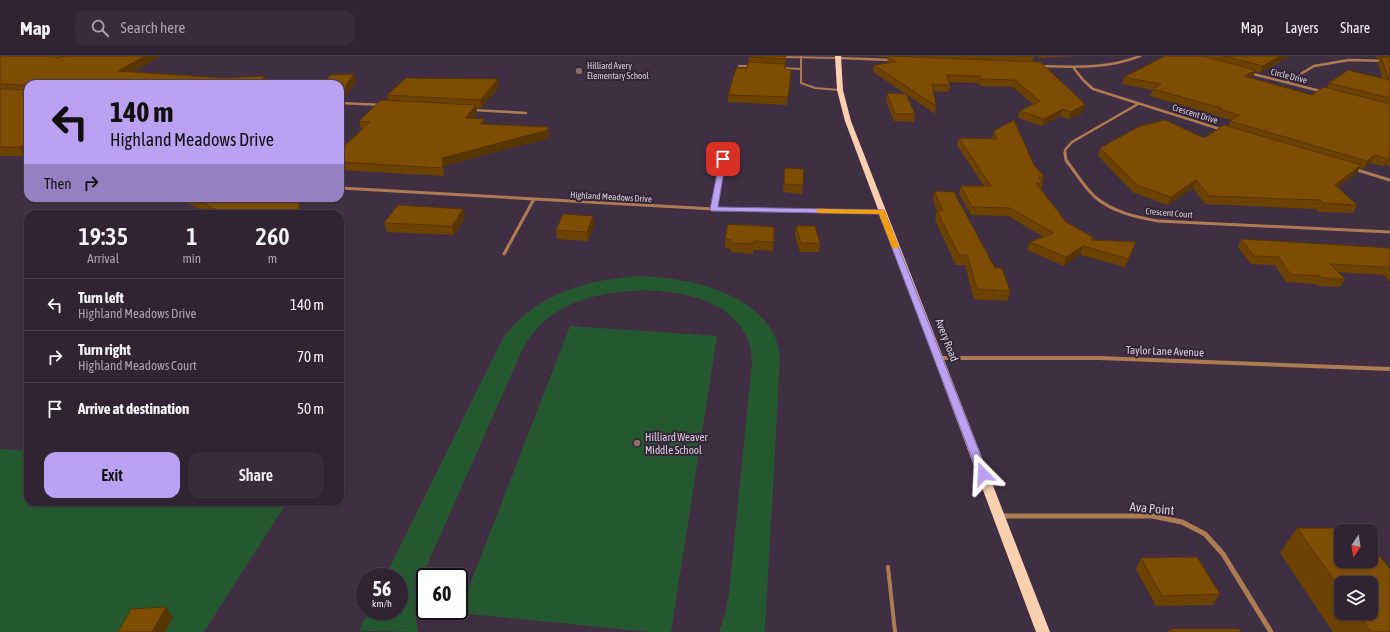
<!DOCTYPE html>
<style>
:root{--surface:#302332;--page:#382b3a;--text:#f1f3f6;--muted:#a8a4ac;--line:#4b404d;--accent:#bca0f2}
body{margin:0;font-family:"Asap Condensed",sans-serif;background:var(--page);color:var(--text);height:100vh;display:flex;flex-direction:column;font-size:15px;white-space:nowrap}
*{box-sizing:border-box;margin:0}
p{font-size:13px;color:var(--muted)}
.icon{flex:none;width:22px;height:22px;fill:none;stroke:currentColor;stroke-width:2;stroke-linecap:round;stroke-linejoin:round}
.map{position:relative;flex:1;overflow:hidden}
.details{position:absolute;left:24px;top:154px;width:320px;height:296px;display:flex;flex-direction:column;background:var(--surface);border-radius:12px;box-shadow:0 1px 3px #0004,0 0 0 1px var(--line)}
.details>*{flex:none}
.hud{position:absolute;left:24px;top:24px;width:320px;height:122px;border-radius:12px;box-shadow:0 1px 3px #0004,0 0 0 1px var(--line);background:#bca0f2;color:#111;overflow:hidden}
.needle{width:26px;rotate:193deg}
.controls{position:absolute;left:1334px;top:468px;display:grid;gap:8px}
.controls a{display:grid;place-items:center;width:44px;height:44px;border-radius:8px;background:var(--surface);box-shadow:0 1px 3px #0004,0 0 0 1px var(--line);font-size:20px}
.speed{position:absolute;left:356px;top:512px;display:flex;gap:8px;font-size:20px;font-weight:700;text-align:center}
.speed>*{display:grid;place-content:center;width:52px;height:52px;border-radius:50%;background:var(--surface);box-shadow:0 1px 3px #0004,0 0 0 1px var(--line);line-height:1}
.speed small{font-size:10px;font-weight:400}
.speed .limit{border:2px solid #111;border-radius:6px;background:#fff;color:#111}
.pin{position:absolute;display:grid;place-items:center;width:34px;height:34px;color:#fff;margin:-17px;border-radius:8px;box-shadow:0 2px 6px #0006}
.me{position:absolute;width:44px;margin:-22px;rotate:339deg;stroke-linejoin:round;filter:drop-shadow(0 0 3px #0008)}
.turn{display:flex;align-items:center;gap:14px;height:84px;padding:0 20px;font-size:18px}
.turn .icon{width:52px;height:52px;stroke-width:2.5}
.turn b{display:block;font-size:28px;line-height:34px}
.then{display:flex;align-items:center;height:38px;padding:0 20px;background:#0003;gap:8px;font-size:15px}
.eta{display:flex;justify-content:space-evenly;align-items:center;height:68px;text-align:center}
.eta b{font-size:24px;font-weight:600;line-height:28px}
.cta{display:flex;gap:8px;margin-top:auto;padding:8px 20px}
.cta a{flex:1;height:46px;border-radius:12px;background:var(--accent);color:#111;font-size:16px;font-weight:600;line-height:46px;text-align:center}
.cta a+a{background:var(--page);color:var(--text)}
ul{padding:0;list-style:none}
li{display:flex;align-items:center;gap:12px;height:52px;padding:0 20px;border-top:1px solid var(--line)}
li div{flex:1}
li b{display:block;font-size:15px}
li em{font-style:normal}
header{display:flex;align-items:center;gap:24px;box-sizing:border-box;height:56px;padding:0 20px;background:var(--surface);border-bottom:1px solid var(--line)}
header strong{font-size:19px}
nav{display:flex;gap:22px;margin-inline-start:auto;font-size:14px}
.search{width:280px;height:36px;background:var(--page);display:flex;align-items:center;gap:10px;box-sizing:border-box;padding:0 14px;border-radius:12px;color:var(--muted);font-size:15px}
.map>svg:first-child{display:block}
.green{fill:#245930}
.lines{fill:none;stroke-linecap:round;stroke-linejoin:round}
.lane-far1{stroke:#ad7c52;stroke-width:2}
.lane{stroke:#ad7c52;stroke-width:4}
.street-far3{stroke:#ad7c52;stroke-width:2.5}
.street-far2{stroke:#ad7c52;stroke-width:3}
.street-far1{stroke:#ad7c52;stroke-width:4}
.street{stroke:#ad7c52;stroke-width:5}
.primary{fill:#f9d0af;fill-rule:evenodd}
.wall{fill:#6c4203;fill-rule:evenodd}
.shaded-wall{fill:#583603}
.building{fill:#7e4d04;stroke:#583603}
.route{fill:#bca0f2;stroke:#7a689d}
.slow{fill:#f59e0b}
.education-dot{fill:#8d6e63;stroke:#352539;stroke-width:1.5}
.labels{text-anchor:middle;stroke-width:4;stroke-linejoin:round;paint-order:stroke}
.far-poi-label{font-size:9px;fill:#dad0dd;stroke:#352539;text-anchor:start}
.far-street-label{font-size:9px;fill:#dad0dd;stroke:#352539}
.street-label{font-size:11px;fill:#dad0dd;stroke:#352539}
.poi-label{font-size:11px;fill:#dad0dd;stroke:#352539;text-anchor:start}
.near-street-label{font-size:13px;fill:#dad0dd;stroke:#352539}
</style>
<header>
<strong>Map</strong>
<div class="search"><svg class="icon" aria-label="search" viewBox="0 0 24 24"><circle cx="10" cy="10" r="6"/><path d="M15 15l6 6"/></svg>Search here</div>
<nav><a>Map</a><a>Layers</a><a>Share</a></nav>
</header>
<div class="map">
<svg width="1390" height="576" viewBox="0 0 1390 576">
<rect width="100%" height="100%" fill="#402f43"/>
<path class="green" d="M638,220C683,221 754,234 775,281C778,288 779,295 780,302L765,576H719L725,558L729,538L752,306C751,223 613,222 560,254C544,263 533,275 524,290L427,509C419,530 413,553 418,576L359,575L369,555H399V521H385L503,282C535,238 586,224 638,220Z
M570,270L717,280L671,576H650L459,557Z
M0,393L28,395V446H287L204,576H0Z"/>
<g class="lines">
<path class="lane-far1" d="M801,0V27L815,32L840,34
M782,1L838,2
M739,10H751
M781,12L801,13"/>
<path class="lane" d="M888,511L895,576"/>
<path class="street-far3" d="M838,2L892,4
M1040,10C1075,11 1107,13 1140,0
M1073,11L1083,24L1093,33L1223,74
M1249,17L1324,36
M1287,26L1314,10L1349,4L1390,5
M340,47L382,49
M472,54L526,57
M1065,98V94L1072,86L1138,48"/>
<path class="street-far2" d="M1065,97L1066,104C1075,116 1084,131 1095,141C1113,156 1135,161 1158,165L1390,176
M1354,113L1390,124
M340,132L714,153L882,156
M714,153L723,103
M504,198L534,143"/>
<path class="street-far1" d="M939,302H1099L1390,313"/>
<path class="street" d="M1000,460H1152L1182,466L1205,478L1223,498L1271,576"/>
<path class="primary" d="M835,0H841L843,34L851,65L1050,576H1036L845,65L837,34Z"/>
</g>
<path class="wall" d="M0,0H161L133,16L224,22L265,20L267,28H28V97L24,100H0Z
M749,0H786L785,13L791,14L787,49L728,46V39L747,12L749,6Z
M879,0H1034L1032,6L1083,56L1069,63L1060,60L1042,70L1018,62L1020,55L1033,48L1013,31L980,30L979,27L949,26L950,29L948,36L933,35L936,50L935,58L906,38L915,58L914,66L894,65L886,45L887,37L906,38L873,16L874,9L888,7H887L888,1H880Z
M1038,0H1077L1039,2Z
M1165,0H1289L1260,17L1255,15L1253,20L1251,22L1312,39L1327,32L1329,27L1382,22L1378,7L1380,2H1376L1375,0H1390V110L1386,109L1384,110L1370,107L1363,113L1360,112L1357,117L1338,131L1357,149L1353,157L1319,156L1316,153L1205,148L1193,132L1168,149L1134,137L1098,100L1100,92L1204,82L1228,70L1231,64L1216,60V59L1150,40L1153,34L1122,28L1124,21Z
M499,31L481,52H476L477,57L473,62L484,63L485,68L548,71L549,82L443,110L444,120L340,114V94L362,73H361L359,65L388,45L387,39Z
M994,75L1034,109L1044,121L1042,126L1043,127L1041,134L1066,166L1094,182L1093,184L1133,194L1125,211L1081,199V197L1064,210L1027,194L1030,186L1044,181L1008,160L971,159L959,138L961,130H984L957,89L959,82L992,83V82Z
M785,112L804,113L802,138L783,136Z
M934,135L995,212L1010,235L1007,245L974,243L965,209H956L935,164L937,155L933,144Z
M176,142H266L299,147L302,156L301,158H210Z
M463,153L465,162L454,179L387,176L384,167Z
M594,169L588,185L557,183L556,174Z
M796,170L820,187L819,196H800L795,180Z
M774,171L773,195L753,194V198L731,196V193L725,192V183Z
M1241,183L1390,192V226L1383,219L1338,216L1345,223L1340,231L1318,230L1316,228L1286,226L1275,209L1251,208L1238,191Z
M1297,472L1390,576H1333L1280,497ZM1341,527L1371,557H1341Z
M1141,502L1220,538L1213,549L1156,550L1136,513Z
M1170,573L1241,576H1168Z"/>
<path class="shaded-wall" d="M145,0H161L121,22L118,15Z
M1280,0H1289L1260,17L1263,10Z
M791,14V21L787,49L788,41Z
M1256,14L1253,20L1242,27L1244,20Z
M354,18L356,26L343,44L340,45V37Z
M265,20L267,28H258Z
M498,23L499,31L481,52L480,44Z
M1085,48L1083,56L1069,63L1071,56Z
M476,49L477,57L466,70L465,62Z
M1063,53L1060,60L1042,70L1044,63Z
M484,63L486,71L480,68Z
M548,74L549,82L443,110L444,120L442,102Z
M28,87V97L24,100L20,91Z
M1375,99L1370,107L1363,113L1367,105Z
M1390,101L1386,109L1384,110L1388,103Z
M1361,109L1357,117L1331,137L1335,129Z
M1196,124L1193,132L1168,149L1171,141Z
M299,147L302,156L301,158H298Z
M463,153L465,162L454,179L452,170Z
M593,160L594,169L588,185L587,176Z
M1136,186L1133,194L1125,211L1128,203Z
M1084,189L1081,197L1064,210L1066,201Z
M166,551L173,562L165,576H152Z"/>
<path class="building" d="M0,0H56V2L65,0H145L118,15L224,22L265,20L258,28H28V87L20,91H0V33L24,34L27,32L24,29L0,28Z
M749,0H786L785,3L749,1Z
M888,0L1040,6L1085,48L1071,56L1063,53L1044,63L1020,55L1040,45L1015,24L981,23L980,20L947,19L950,29L932,28L936,50L874,9L896,6Z
M1165,0H1202L1256,14L1244,20L1312,39L1324,31L1390,48V101L1388,103L1375,99L1367,105L1230,65L1239,59L1219,53L1221,52L1153,33L1161,28L1124,21Z
M1224,0H1280L1263,10Z
M1381,1H1390V42L1329,27L1348,14L1389,24Z
M748,6L785,8V13L791,14L788,41L728,39L736,12H747Z
M354,18L341,37H340V28H323L330,19Z
M406,22L498,23L480,44L387,39Z
M887,37L906,38L915,58H895Z
M381,44L476,49L465,62L484,63L480,68L548,71V74L442,102L443,112L340,106V94L370,66L359,65Z
M1014,64L1034,109L1044,121H1038L1043,127H1036L1066,166L1094,182L1091,184L1136,186L1128,203L1083,190L1084,189L1066,201L1030,186L1054,177L1010,152L972,151L961,130H991L959,82L997,83L994,75Z
M1165,64L1204,82L1224,69L1361,109L1335,129L1357,149L1323,147L1320,144L1209,140L1196,124L1171,141L1137,129L1100,92L1140,70Z
M785,112L804,113L803,129L784,128Z
M934,135L954,136L995,212H1002L1010,235L977,233L967,199H959L937,155H943Z
M191,142H266L299,147L298,158L260,157L259,158H238L220,155Z
M398,149L463,153L452,170L384,167Z
M563,158L593,160L587,176L556,174Z
M728,168L774,171V186L754,185L753,188L731,187L732,184L725,183Z
M796,170H815L820,187H801Z
M1241,183L1390,192V214L1387,211L1330,208L1345,223L1322,222L1320,220L1290,218L1279,201L1254,200Z
M1297,472H1358L1360,475H1341V505H1371V489L1390,513V576H1371L1357,557H1371V527H1341V534Z
M1197,501L1220,538L1162,540L1141,502Z
M166,551L152,576H118L131,553Z
M1170,573H1239L1241,576H1172Z"/>
<path class="route" d="M720,102L726,103L718,151L884,154L988,418L987,421H979L978,418L879,158L711,155L710,153Z"/>
<path class="slow" d="M817,153L884,154L899,191L895,193L892,191L879,158L819,157L816,155Z"/>
<g class="education-dot">
<circle cx="579" cy="15" r="4"/>
<circle cx="637" cy="387" r="4"/>
</g>
<g class="labels">
<g class="far-poi-label">
<text x="587" y="13">Hilliard Avery<tspan x="587" dy="10">Elementary School</tspan></text>
</g>
<g class="far-street-label">
<text transform="translate(1289 20) rotate(14)" y="3">Circle Drive</text>
<text transform="translate(1195 58) rotate(17)" y="3">Crescent Drive</text>
<text transform="translate(611 141) rotate(3)" y="3">Highland Meadows Drive</text>
<text transform="translate(1169 157) rotate(5)" y="3">Crescent Court</text>
</g>
<g class="street-label">
<text transform="translate(947 284) rotate(69)" y="4">Avery Road</text>
<text transform="translate(1165 295) rotate(2)" y="4">Taylor Lane Avenue</text>
</g>
<g class="poi-label">
<text x="645" y="385">Hilliard Weaver<tspan x="645" dy="13">Middle School</tspan></text>
</g>
<g class="near-street-label">
<text transform="translate(1152 452) rotate(5)" y="5">Ava Point</text>
</g>
</g>
</svg>
<div class="controls">
<a><svg class="needle" viewBox="-14 -14 28 28"><path d="M0-13l5 13h-10z" fill="#e53935"/><path d="M0 13l5-13h-10z" fill="#a8a4ac"/></svg></a>
<a><svg class="icon" aria-label="layers" viewBox="0 0 24 24"><path d="M12 4l9 5-9 5-9-5zM3 14l9 5 9-5"/></svg></a>
</div>
<div class="speed"><div>56<small>km/h</small></div><div class="limit">60</div></div>
<div class="pin" style="left:723px;top:103px;background:#d93025"><svg class="icon" aria-label="arrive" viewBox="0 0 24 24"><path d="M6 21V4h12l-3 4 3 4H6"/></svg></div>
<svg class="me" style="left:983px;top:418px" viewBox="-20 -20 40 40"><path d="M0-17L14 15 0 8-14 15z" fill="#bca0f2" stroke="#fff" stroke-width="4"/></svg>
<div class="hud">
<div class="turn"><svg class="icon" aria-label="left" viewBox="0 0 24 24"><path d="M17 20v-9H6M10 6l-5 5 5 5"/></svg><div><b>140 m</b>Highland Meadows Drive</div></div>
<div class="then">Then<svg class="icon" aria-label="right" viewBox="0 0 24 24"><path d="M7 20v-9h11M14 6l5 5-5 5"/></svg></div>
</div>
<section class="details">
<div class="eta">
<div><b>19:35</b><p>Arrival</p></div>
<div><b>1</b><p>min</p></div>
<div><b>260</b><p>m</p></div>
</div>
<ul>
<li><svg class="icon" aria-label="left" viewBox="0 0 24 24"><path d="M17 20v-9H6M10 6l-5 5 5 5"/></svg><div><b>Turn left</b><p>Highland Meadows Drive</p></div><em>140 m</em></li>
<li><svg class="icon" aria-label="right" viewBox="0 0 24 24"><path d="M7 20v-9h11M14 6l5 5-5 5"/></svg><div><b>Turn right</b><p>Highland Meadows Court</p></div><em>70 m</em></li>
<li><svg class="icon" aria-label="arrive" viewBox="0 0 24 24"><path d="M6 21V4h12l-3 4 3 4H6"/></svg><div><b>Arrive at destination</b></div><em>50 m</em></li>
</ul>
<div class="cta"><a>Exit</a><a>Share</a></div>
</section>
</div>
